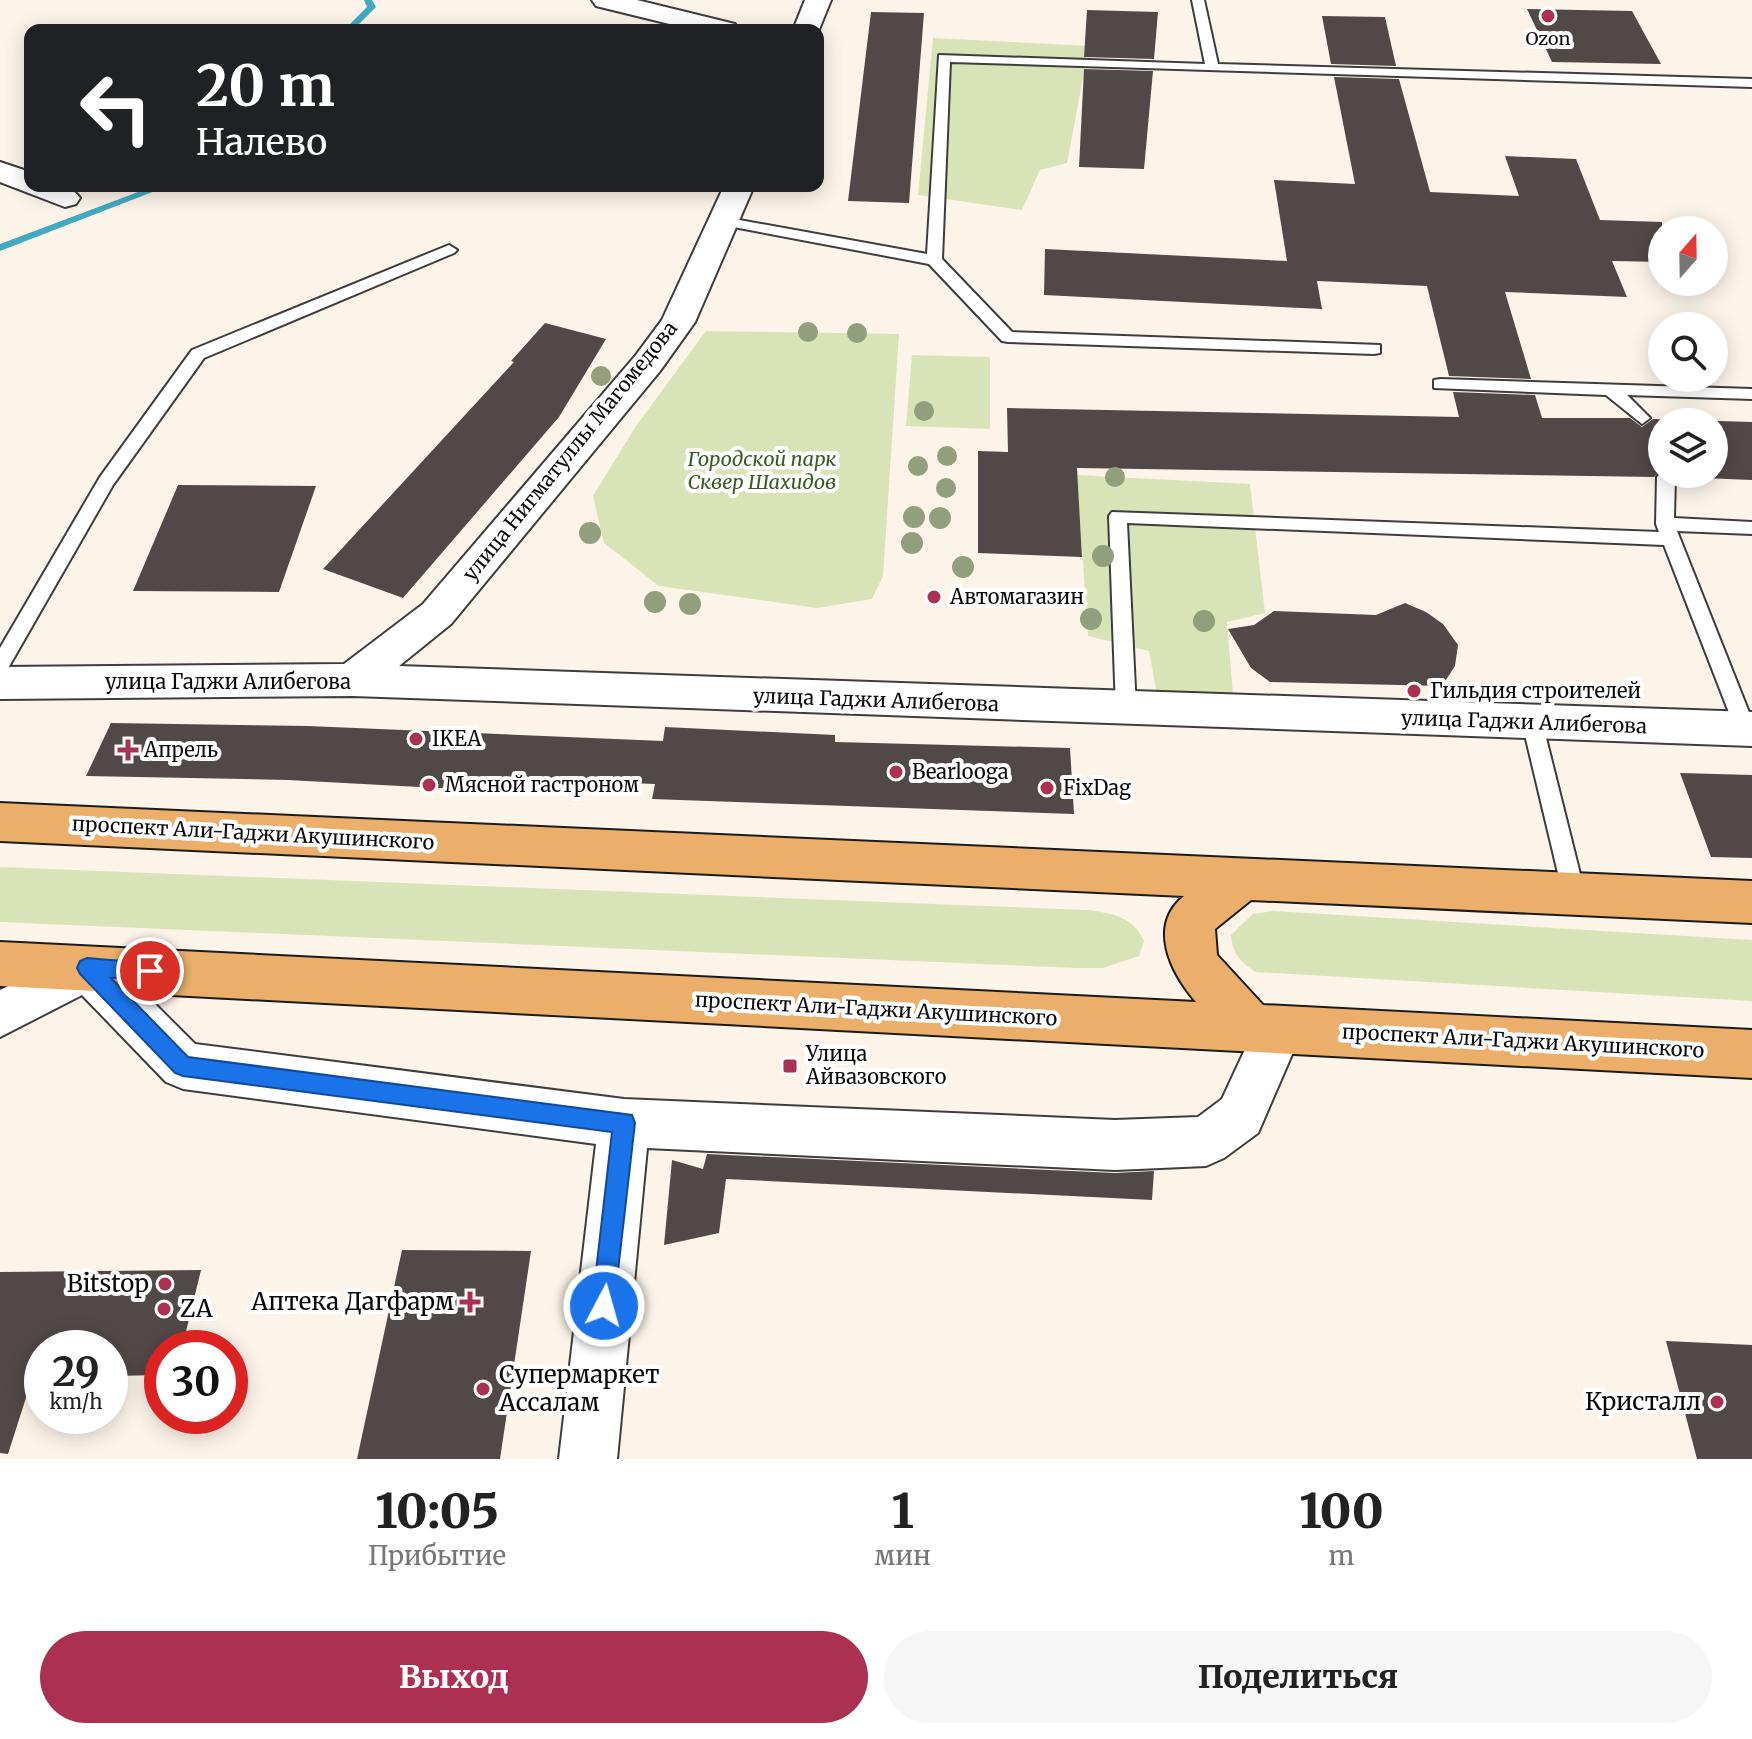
<!DOCTYPE html>
<html lang="ru">
<meta charset="utf-8">
<style>
:root{--surface:#fff;--page:#f6f6f6;--text:#222;--muted:#767676;--accent:#ac3052}
body{margin:0;font-family:Merriweather,serif;background:var(--page);color:var(--text);height:100vh;display:flex;flex-direction:column;font-size:30px;white-space:nowrap}
*{box-sizing:border-box;margin:0}
p{font-size:26px;color:var(--muted)}
.icon{flex:none;width:44px;height:44px;fill:none;stroke:currentColor;stroke-width:2;stroke-linecap:round;stroke-linejoin:round}
.map{position:relative;height:1459px;overflow:hidden}
.drawer{display:flex;flex-direction:column;background:var(--surface);flex:1}
.drawer>*{flex:none}
.top-card{position:absolute;left:24px;top:24px;width:800px;height:168px;border-radius:16px;box-shadow:0 4px 20px #0003;background:#202124;color:#fff;overflow:hidden}
.needle{width:52px;rotate:20deg}
.buttons{position:absolute;left:1648px;top:216px;display:grid;gap:16px}
.buttons a{display:grid;place-items:center;width:80px;height:80px;border-radius:50%;background:var(--surface);box-shadow:0 4px 20px #0003;font-size:40px}
.speed{position:absolute;left:24px;top:1330px;display:flex;gap:16px;font-size:40px;font-weight:700;text-align:center}
.speed>*{display:grid;place-content:center;width:104px;height:104px;border-radius:50%;background:var(--surface);box-shadow:0 4px 20px #0003;line-height:1}
.speed small{font-size:20px;font-weight:400}
.speed .limit{border:12px solid #d22;background:#fff;color:#111}
.pin{position:absolute;display:grid;place-items:center;width:68px;height:68px;color:#fff;margin:-34px;border:4px solid #fff;border-radius:50%;box-shadow:0 2px 8px #0007}
.me{position:absolute;width:88px;margin:-44px;rotate:6deg;stroke-linejoin:round;filter:drop-shadow(0 0 6px #0008)}
.turn{display:flex;align-items:center;gap:28px;height:168px;padding:0 40px;font-size:36px}
.turn .icon{width:104px;height:104px;stroke-width:2.5}
.turn b{display:block;font-size:56px;line-height:68px}
.eta{display:flex;justify-content:space-evenly;align-items:center;height:136px;text-align:center}
.eta b{font-size:48px;font-weight:800;line-height:56px}
.action{display:flex;gap:16px;margin-top:auto;padding:16px 40px}
.action a{flex:1;height:92px;border-radius:48px;background:var(--accent);color:#fff;font-size:32px;font-weight:800;line-height:92px;text-align:center}
.action a+a{background:var(--page);color:var(--text)}
.map>svg:first-child{display:block}
.green{fill:#d8e3b7}
.lines{fill:none;stroke-linecap:round;stroke-linejoin:round}
.stream{fill:#41aabf;fill-rule:evenodd}
.building{fill:#514948}
.lane-casing{stroke:#3d3d3d;stroke-width:4}
.street-casing{stroke:#3d3d3d;stroke-width:4}
.primary-casing{stroke:#1b1b1b;stroke-width:4}
.lane{fill:#fff;fill-rule:evenodd}
.street{fill:#fff;fill-rule:evenodd}
.primary{fill:#ebaf6b;fill-rule:evenodd}
.tree{fill:#929f7c}
.route{fill:#1a73e8;stroke:#114b97;stroke-width:2}
.poi-dot{fill:#ac3052;stroke:#fff;stroke-width:3}
.labels{text-anchor:middle;stroke-width:8;stroke-linejoin:round;paint-order:stroke}
.far-poi-label{font-size:18px;fill:#0a0a0a;stroke:#fff}
.street-label{font-size:20px;fill:#0a0a0a;stroke:#fff}
.park-label{font-size:20px;font-style:italic;fill:#3a5a22;stroke:#fff}
.poi-label{font-size:20px;fill:#0a0a0a;stroke:#fff;text-anchor:start}
.near-poi-label{font-size:24px;fill:#0a0a0a;stroke:#fff;text-anchor:end}
</style>
<div class="map">
<svg width="1752" height="1459" viewBox="0 0 1752 1459">
<rect width="100%" height="100%" fill="#fdf4e9"/>
<path class="green" d="M933,38L1089,46L1067,163L1040,170L1022,210L918,195Z
M706,331L899,334L883,576L872,599L817,608L659,586L604,543L593,496L636,426Z
M912,355L990,357V429L906,426Z
M1077,475L1250,484L1265,613L1227,622L1234,707L1159,705L1149,651L1088,636Z
M0,867L1087,910C1112,913 1134,917 1144,941L1139,956L1103,968H1077L0,922Z
M1273,911L1752,940V1001L1256,972C1240,962 1233,954 1231,935L1253,914Z"/>
<g class="lines">
<path class="stream" d="M364,0H372L376,7L353,30H344L367,7Z
M154,186H168L0,251V244Z"/>
</g>
<path class="building" d="M1527,9L1632,11L1661,64L1552,62Z
M1087,10L1158,12L1154,59L1084,57Z
M871,12L924,13L909,203L848,201Z
M1322,16L1385,17L1396,66L1331,64Z
M1084,69L1153,71L1144,169L1079,167Z
M1334,77L1399,79L1430,192L1519,196L1505,156L1576,159L1600,220L1662,222V262L1612,261L1627,297L1505,292L1531,379L1449,376L1427,286L1317,281L1322,309L1044,295L1045,249L1287,261L1274,180L1355,184Z
M545,323L606,339L559,417L403,598L323,569L514,362L511,361Z
M1453,392L1535,395L1542,418H1630L1642,427L1653,419L1752,422V480L1678,477L1676,474H1714V422H1662V469L1654,477L1077,468L1082,557L978,553V451L1008,452L1007,408L1459,417Z
M178,485L316,486L279,592L133,591Z
M1405,603L1426,612L1443,624L1458,645L1455,666L1442,686L1270,682L1251,668L1228,629L1254,625L1274,611L1376,615Z
M111,723L308,726L663,741L665,727L835,735V742L1070,748L1074,814L652,799L655,784L497,778L494,791L288,780L86,776Z
M1680,773L1752,775V858L1711,857Z
M707,1154L1115,1173L1154,1171L1152,1200L726,1179L719,1233L664,1245L672,1160L703,1169Z
M402,1250L531,1251L500,1459H357Z
M201,1270L182,1348H162V1375L110,1376V1348H42V1376H33L8,1454L0,1453V1272Z
M1666,1341L1752,1345V1459H1697Z"/>
<g class="lines">
<defs>
<path id="lane" d="M1192,0H1204L1218,64L1752,79V87L950,62L942,259L1012,332L1380,345V353L1374,354L1008,342L1002,341L929,264L723,225L716,221L723,217L927,254L939,55L1205,64Z
M449,245L457,250L454,253L204,358L113,485L7,670L0,672V648L100,477L192,350Z
M1440,379L1752,389V399L1627,395L1650,418L1642,424L1606,395L1434,388V380Z
M1662,472L1675,477L1674,518L1752,522V534L1677,531L1752,720V734H1738L1735,728L1664,545L1127,523L1136,709L1133,715H1119L1116,709L1109,516L1112,512L1659,532L1656,524L1657,477Z
M1532,714L1539,716L1542,722L1585,894L1582,901L1574,903L1566,901L1563,894L1522,722L1525,716Z"/>
<path id="street" d="M592,0H637L735,24L739,30H694L596,6Z
M805,0H831L818,32L793,30Z
M0,162L30,172V186C47,186 69,182 80,198L76,204L65,207L0,182Z
M724,186H754L695,322L660,371L451,624L399,666L1752,712V746L353,696L0,699V667L344,664L423,604L636,355L662,320Z
M87,947L104,953L195,1044L624,1099L1115,1120L1198,1117L1222,1099L1262,1013L1279,1007L1296,1013L1303,1029L1258,1133L1224,1158L1206,1166L1115,1170L647,1148L617,1459H559L596,1144L183,1089L166,1082L82,995L0,1037V990Z"/>
<path id="primary" d="M0,803L1752,881V923L1251,900L1215,929L1217,955L1263,1005L1752,1030V1078L0,986V942L1196,1002C1171,973 1147,926 1184,896L0,841Z"/>
</defs>
<use href="#lane" class="lane-casing"/>
<use href="#street" class="street-casing"/>
<use href="#primary" class="primary-casing"/>
<use href="#lane" class="lane"/>
<use href="#street" class="street"/>
<use href="#primary" class="primary"/>
</g>
<g class="tree">
<circle cx="808" cy="332" r="10"/>
<circle cx="857" cy="333" r="10"/>
<circle cx="601" cy="376" r="10"/>
<circle cx="924" cy="411" r="10"/>
<circle cx="947" cy="456" r="10"/>
<circle cx="918" cy="466" r="10"/>
<circle cx="1115" cy="477" r="10"/>
<circle cx="946" cy="488" r="10"/>
<circle cx="914" cy="517" r="11"/>
<circle cx="940" cy="518" r="11"/>
<circle cx="590" cy="533" r="11"/>
<circle cx="912" cy="543" r="11"/>
<circle cx="1103" cy="556" r="11"/>
<circle cx="963" cy="567" r="11"/>
<circle cx="655" cy="602" r="11"/>
<circle cx="690" cy="604" r="11"/>
<circle cx="1091" cy="619" r="11"/>
<circle cx="1204" cy="621" r="11"/>
</g>
<path class="route" d="M87,958L157,964L160,971L157,977L111,978L188,1057L632,1115L635,1123L613,1314L604,1318L596,1314L592,1306L612,1132L183,1076L175,1073L80,974L77,968L80,961Z"/>
<g class="poi-dot">
<circle cx="1548" cy="16" r="8"/>
<circle cx="934" cy="597" r="8"/>
<circle cx="1414" cy="691" r="8"/>
<circle cx="416" cy="739" r="8"/>
<path d="M124 738h8v8h8v8h-8v8h-8v-8h-8v-8h8z"/>
<circle cx="896" cy="772" r="8"/>
<circle cx="429" cy="785" r="8"/>
<circle cx="1047" cy="788" r="8"/>
<rect x="782" y="1058" width="16" height="16" rx="4"/>
<circle cx="165" cy="1284" r="8"/>
<path d="M466 1290h8v8h8v8h-8v8h-8v-8h-8v-8h8z"/>
<circle cx="164" cy="1309" r="8"/>
<circle cx="483" cy="1389" r="8"/>
<circle cx="1717" cy="1402" r="8"/>
</g>
<g class="labels">
<g class="far-poi-label">
<text x="1548" y="45">Ozon</text>
</g>
<g class="street-label">
<text transform="translate(570 451) rotate(-51)" y="7">улица Нигматуллы Магомедова</text>
<text x="228" y="689">улица Гаджи Алибегова</text>
<text transform="translate(876 700) rotate(2)" y="7">улица Гаджи Алибегова</text>
<text transform="translate(1524 722) rotate(2)" y="7">улица Гаджи Алибегова</text>
<text transform="translate(253 833) rotate(3)" y="7">проспект Али-Гаджи Акушинского</text>
<text transform="translate(876 1009) rotate(3)" y="7">проспект Али-Гаджи Акушинского</text>
<text transform="translate(1523 1041) rotate(3)" y="7">проспект Али-Гаджи Акушинского</text>
</g>
<g class="park-label">
<text x="762" y="466">Городской парк<tspan x="762" dy="23">Сквер Шахидов</tspan></text>
</g>
<g class="poi-label">
<text x="950" y="604">Автомагазин</text>
<text x="1430" y="698">Гильдия строителей</text>
<text x="432" y="746">IKEA</text>
<text x="144" y="757">Апрель</text>
<text x="912" y="779">Bearlooga</text>
<text x="445" y="792">Мясной гастроном</text>
<text x="1063" y="795">FixDag</text>
<text x="806" y="1061">Улица<tspan x="806" dy="23">Айвазовского</tspan></text>
</g>
<g class="near-poi-label">
<text x="149" y="1292">Bitstop</text>
<text x="454" y="1310">Аптека Дагфарм</text>
<text x="180" y="1317" text-anchor="start">ZA</text>
<text x="499" y="1383" text-anchor="start">Супермаркет<tspan x="499" dy="28">Ассалам</tspan></text>
<text x="1701" y="1410">Кристалл</text>
</g>
</g>
</svg>
<div class="buttons">
<a><svg class="needle" viewBox="-14 -14 28 28"><path d="M0-13l5 13h-10z" fill="#e53935"/><path d="M0 13l5-13h-10z" fill="#767676"/></svg></a>
<a><svg class="icon" aria-label="search" viewBox="0 0 24 24"><circle cx="10" cy="10" r="6"/><path d="M15 15l6 6"/></svg></a>
<a><svg class="icon" aria-label="layers" viewBox="0 0 24 24"><path d="M12 4l9 5-9 5-9-5zM3 14l9 5 9-5"/></svg></a>
</div>
<div class="speed"><div>29<small>km/h</small></div><div class="limit">30</div></div>
<div class="pin" style="left:150px;top:971px;background:#d93025"><svg class="icon" aria-label="arrive" viewBox="0 0 24 24"><path d="M6 21V4h12l-3 4 3 4H6"/></svg></div>
<svg class="me" style="left:604px;top:1306px" viewBox="-20 -20 40 40"><circle r="17" fill="#1a73e8" stroke="#fff" stroke-width="3"/><path d="M0-11L8 9 0 5-8 9z" fill="#fff"/></svg>
<div class="top-card">
<div class="turn"><svg class="icon" aria-label="left" viewBox="0 0 24 24"><path d="M17 20v-9H6M10 6l-5 5 5 5"/></svg><div><b>20 m</b>Налево</div></div>
</div>
</div>
<section class="drawer">
<div class="eta">
<div><b>10:05</b><p>Прибытие</p></div>
<div><b>1</b><p>мин</p></div>
<div><b>100</b><p>m</p></div>
</div>
<div class="action"><a>Выход</a><a>Поделиться</a></div>
</section>
